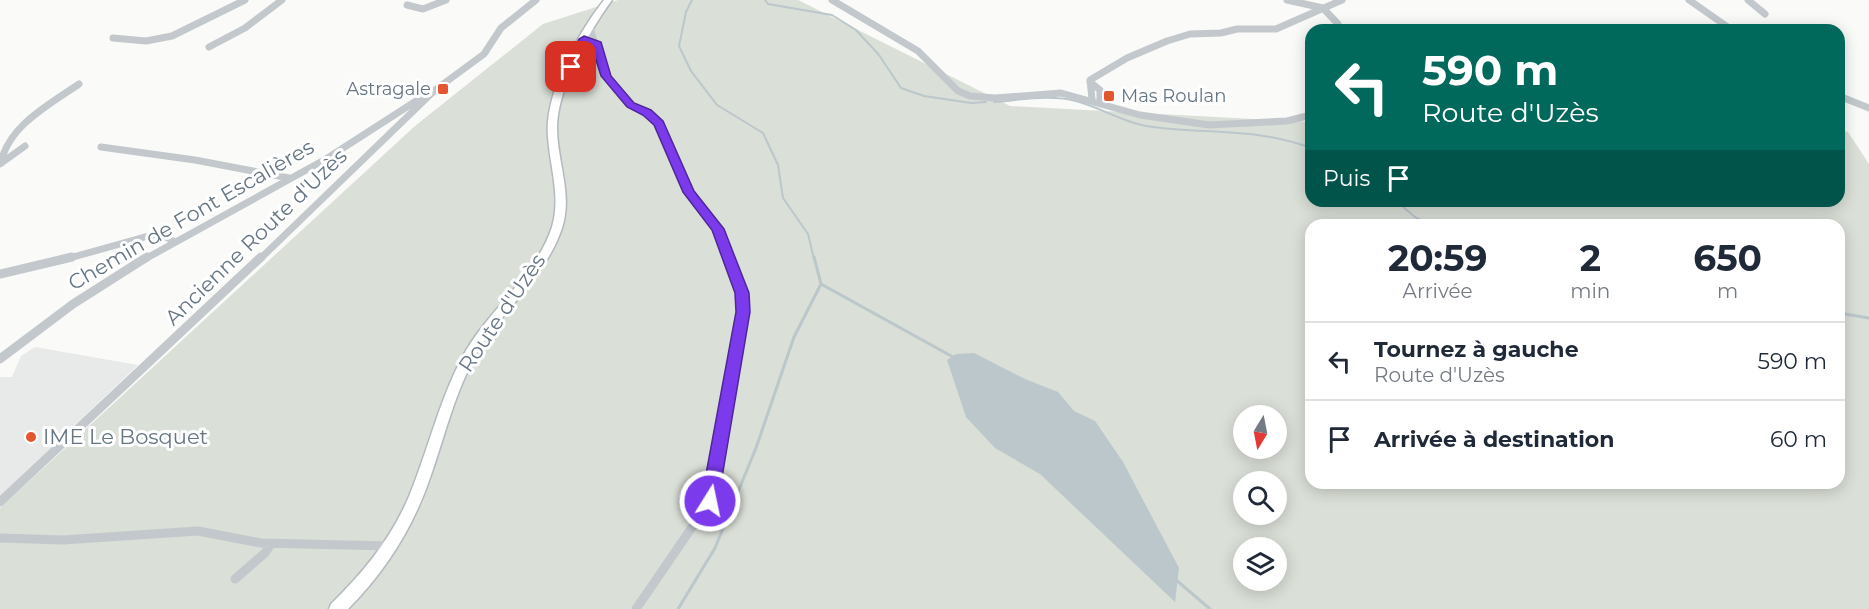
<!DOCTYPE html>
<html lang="fr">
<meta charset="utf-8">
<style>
:root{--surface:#fff;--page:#f6f6f7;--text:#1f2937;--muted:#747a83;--line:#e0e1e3}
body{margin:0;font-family:Montserrat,sans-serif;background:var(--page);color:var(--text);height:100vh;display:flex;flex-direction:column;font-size:22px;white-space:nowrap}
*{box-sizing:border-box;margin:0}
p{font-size:20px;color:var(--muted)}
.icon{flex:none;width:33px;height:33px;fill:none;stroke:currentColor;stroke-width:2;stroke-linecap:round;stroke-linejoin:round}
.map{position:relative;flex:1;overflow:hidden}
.sheet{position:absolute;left:1305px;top:219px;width:540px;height:270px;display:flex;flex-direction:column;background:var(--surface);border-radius:18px;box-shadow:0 3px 15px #0003}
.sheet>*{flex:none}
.banner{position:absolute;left:1305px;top:24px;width:540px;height:183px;border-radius:18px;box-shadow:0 3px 15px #0003;background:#00695c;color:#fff;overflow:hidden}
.needle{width:39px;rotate:190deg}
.controls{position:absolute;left:1233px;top:405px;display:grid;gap:12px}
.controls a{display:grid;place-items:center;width:54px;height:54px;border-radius:50%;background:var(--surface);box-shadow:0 3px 15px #0003;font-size:30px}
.pin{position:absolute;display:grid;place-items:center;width:51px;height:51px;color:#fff;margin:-26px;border-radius:12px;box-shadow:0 3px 9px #0006}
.me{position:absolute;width:66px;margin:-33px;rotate:10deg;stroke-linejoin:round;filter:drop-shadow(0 0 4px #0008)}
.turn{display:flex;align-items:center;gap:21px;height:126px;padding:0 18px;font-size:27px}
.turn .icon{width:78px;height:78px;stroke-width:2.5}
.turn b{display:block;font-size:42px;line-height:51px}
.then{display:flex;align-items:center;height:57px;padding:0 18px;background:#0003;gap:12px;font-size:22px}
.eta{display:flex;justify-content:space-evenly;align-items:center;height:102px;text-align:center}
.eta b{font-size:36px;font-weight:700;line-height:42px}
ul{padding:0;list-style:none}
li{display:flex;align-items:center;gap:18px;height:78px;padding:0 18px;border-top:2px solid var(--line)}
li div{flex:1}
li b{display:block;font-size:22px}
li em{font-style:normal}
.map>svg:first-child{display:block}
.built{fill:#e8e9e9}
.green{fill:#dadfd7;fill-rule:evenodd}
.water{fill:#bbc7cb}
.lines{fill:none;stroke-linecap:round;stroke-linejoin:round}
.stream-far1{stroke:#bbc7cb;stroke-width:2}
.stream{stroke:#bbc7cb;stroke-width:3}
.secondary-casing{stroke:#b3babf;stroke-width:3}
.minor-far1{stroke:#c3c8cc;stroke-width:7}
.minor{stroke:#c3c8cc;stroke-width:9}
.secondary{fill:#fff;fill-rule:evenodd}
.route{fill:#7c3aed;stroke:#51269a;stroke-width:1.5}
.poi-dot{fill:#e4572e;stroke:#fff;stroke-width:2}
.labels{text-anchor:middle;stroke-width:6;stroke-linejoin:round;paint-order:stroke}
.far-poi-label{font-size:18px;fill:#657683;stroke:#fff;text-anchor:end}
.street-label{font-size:21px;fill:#657683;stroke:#fff}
.poi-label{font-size:21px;fill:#657683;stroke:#fff;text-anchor:start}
</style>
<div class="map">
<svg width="1869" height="609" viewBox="0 0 1869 609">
<rect width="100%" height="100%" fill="#fafaf8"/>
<path class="built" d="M35,347L138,365L0,496V377H12L21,356Z"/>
<path class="green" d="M618,0H798L1010,106L1311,122V201H1839V130L1848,132L1869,164V609H0V508L415,126L543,24ZM1311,225H1839V483H1311ZM1244,416H1276V448H1244ZM1244,482H1276V514H1244ZM1244,548H1276V580H1244Z"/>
<path class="water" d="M974,353L1025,379L1058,392L1074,411L1095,421L1123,462L1179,568L1175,602L1040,474L995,448L966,417L947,360L956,354Z"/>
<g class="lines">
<path class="stream-far1" d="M692,0L686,12L679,46L691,71L717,105L763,133L778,165L783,198L808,234L814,259
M765,0L768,4L832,15L856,30L879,55L901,88L924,96L971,103L986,102
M994,102C1021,100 1049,94 1076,101C1102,108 1126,124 1153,127C1207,134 1259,128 1311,148
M1396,201L1415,217L1431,225"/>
<path class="stream" d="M821,284L953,357
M1839,313L1869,318
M1175,579L1210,609
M678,609L715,548L756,448L794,337L821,284L814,257"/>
<defs>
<path id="secondary" d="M604,0H612C589,31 557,89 557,128C557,162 573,194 562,228C546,277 501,311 476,355C455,392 445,435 431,475C414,526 386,571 348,609H329L331,604C364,572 393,536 410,494C429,447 440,398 464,354C489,309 536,276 552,227C561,197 550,167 548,137C544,94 578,33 604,0Z"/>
</defs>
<use href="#secondary" class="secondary-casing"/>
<path class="minor-far1" d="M832,0L918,51L958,91L970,96L995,98L1061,93L1140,115L1209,125L1287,121L1311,115
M1287,0L1323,8L1338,24L1333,30
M1689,0L1732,30
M1748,0L1765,14
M407,5L423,9L446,0
M590,29L606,76L631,105L659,123L689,192L717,229L729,259
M113,38L146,41L172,36L245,0
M209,47L245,28L282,0
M571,67L587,48H598
M1090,82L1100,90V101
M1839,96L1869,108
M1092,99L1090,80L1127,58L1167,41L1190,34L1221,33L1237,29H1276L1342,0
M101,147L195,160L289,178
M1,163C8,126 50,104 79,84
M0,164L25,146
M66,259L159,233L173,241
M145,259L326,159L427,94
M260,259L435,90L484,54L501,28L536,0"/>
<path class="minor" d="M0,274L72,257
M0,359L73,304L147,257
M0,502L261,257
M0,538L63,540L198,531L261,543L389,546
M235,579L265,553L271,544
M636,609L710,501L743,312L742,293L728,257"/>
<use href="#secondary" class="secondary"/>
</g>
<path class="route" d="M584,36L601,42L611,76L634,103L651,110L663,121L694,191L724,229L749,293L750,312L718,501L715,506H704L701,501L736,312L735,293L712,230L683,192L654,125L643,115L627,107L601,76L591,44L587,43L574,69L566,67L579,39Z"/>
<g class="poi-dot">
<rect x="437" y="83" width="12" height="12" rx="3"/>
<rect x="1103" y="90" width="12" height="12" rx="3"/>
<circle cx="31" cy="437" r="6"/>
</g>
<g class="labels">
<g class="far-poi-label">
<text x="431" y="95">Astragale</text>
<text x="1121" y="102" text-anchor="start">Mas Roulan</text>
</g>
<g class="street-label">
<text transform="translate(191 215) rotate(-30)" y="7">Chemin de Font Escalières</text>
<text transform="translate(256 237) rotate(-44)" y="7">Ancienne Route d'Uzès</text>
<text transform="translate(502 313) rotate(-56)" y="7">Route d'Uzès</text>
</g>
<g class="poi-label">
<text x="43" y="444">IME Le Bosquet</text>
</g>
</g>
</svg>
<div class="controls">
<a><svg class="needle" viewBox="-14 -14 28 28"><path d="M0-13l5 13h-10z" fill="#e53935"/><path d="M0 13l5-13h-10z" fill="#747a83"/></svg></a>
<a><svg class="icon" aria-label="search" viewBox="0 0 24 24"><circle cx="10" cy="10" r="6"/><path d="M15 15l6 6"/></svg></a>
<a><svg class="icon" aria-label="layers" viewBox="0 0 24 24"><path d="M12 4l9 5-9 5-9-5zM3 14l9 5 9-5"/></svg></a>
</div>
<div class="pin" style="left:571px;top:67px;background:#d93025"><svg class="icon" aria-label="arrive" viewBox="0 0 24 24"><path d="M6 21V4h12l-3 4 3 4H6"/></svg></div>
<svg class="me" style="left:710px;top:501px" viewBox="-20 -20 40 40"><circle r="17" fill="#7c3aed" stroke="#fff" stroke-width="3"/><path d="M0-11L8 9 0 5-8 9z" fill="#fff"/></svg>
<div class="banner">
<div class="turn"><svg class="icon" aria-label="left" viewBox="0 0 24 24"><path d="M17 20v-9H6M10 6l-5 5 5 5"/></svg><div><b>590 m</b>Route d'Uzès</div></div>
<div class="then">Puis<svg class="icon" aria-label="arrive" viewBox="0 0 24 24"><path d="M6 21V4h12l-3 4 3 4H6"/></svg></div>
</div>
<section class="sheet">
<div class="eta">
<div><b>20:59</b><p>Arrivée</p></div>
<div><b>2</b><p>min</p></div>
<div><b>650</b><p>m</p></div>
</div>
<ul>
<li><svg class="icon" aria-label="left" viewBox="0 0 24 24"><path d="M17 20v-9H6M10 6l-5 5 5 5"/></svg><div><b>Tournez à gauche</b><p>Route d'Uzès</p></div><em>590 m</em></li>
<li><svg class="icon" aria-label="arrive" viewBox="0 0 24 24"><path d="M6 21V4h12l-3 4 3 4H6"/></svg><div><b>Arrivée à destination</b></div><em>60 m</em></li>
</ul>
</section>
</div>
